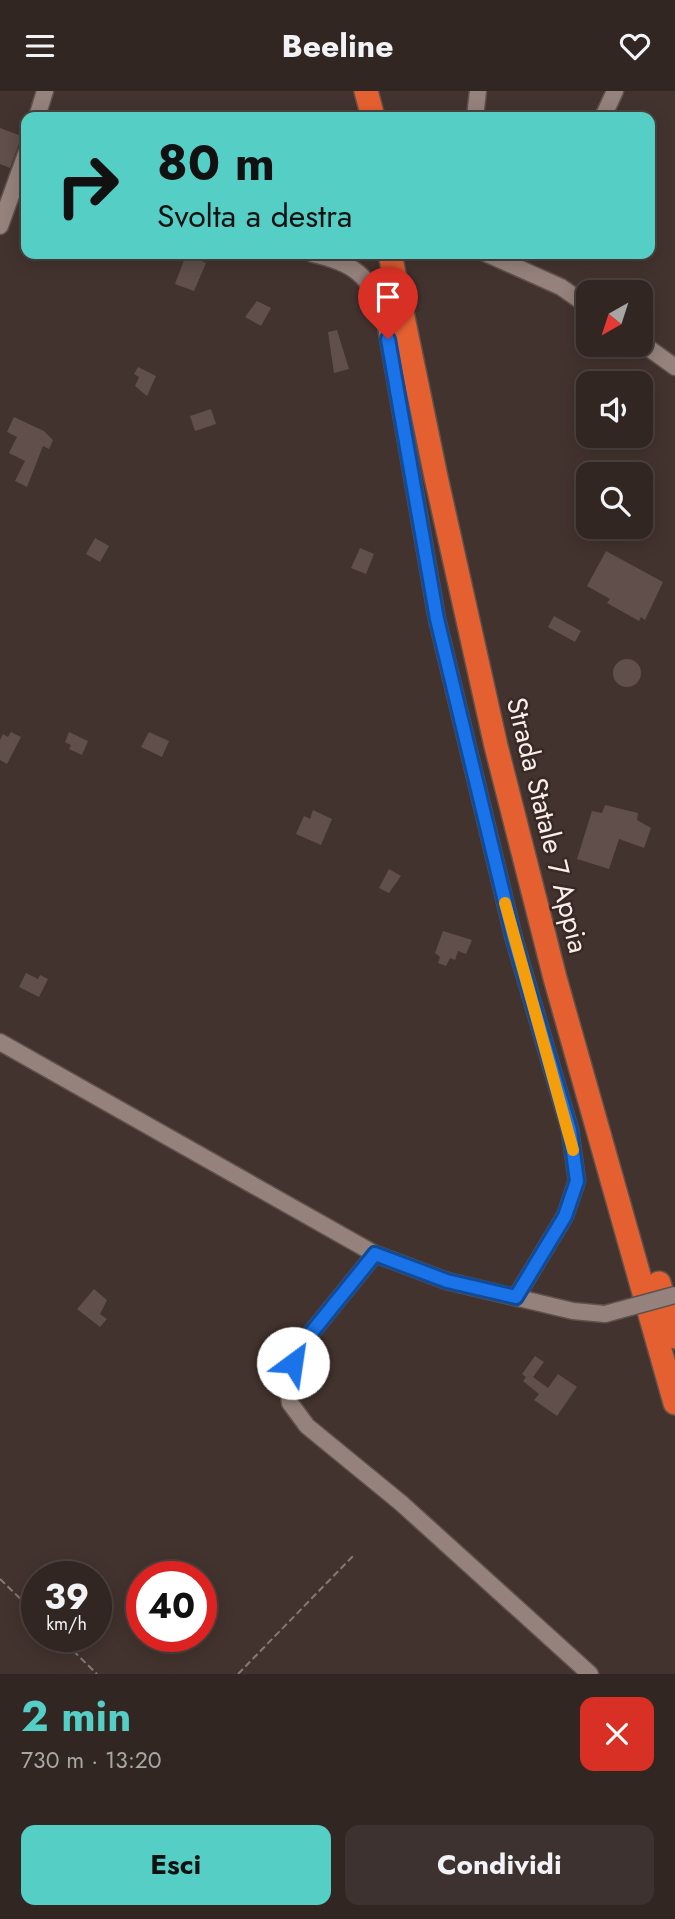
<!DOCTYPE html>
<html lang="it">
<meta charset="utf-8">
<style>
:root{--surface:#322622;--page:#3d322f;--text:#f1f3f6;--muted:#a8a5a5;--line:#4d4340;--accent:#55cec5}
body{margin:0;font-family:Jost,sans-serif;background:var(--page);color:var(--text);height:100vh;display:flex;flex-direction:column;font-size:26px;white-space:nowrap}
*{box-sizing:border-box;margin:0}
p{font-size:23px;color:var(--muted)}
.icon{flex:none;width:38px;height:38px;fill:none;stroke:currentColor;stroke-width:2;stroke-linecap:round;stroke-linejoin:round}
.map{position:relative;height:1583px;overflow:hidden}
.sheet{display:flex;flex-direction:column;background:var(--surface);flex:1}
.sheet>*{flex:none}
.banner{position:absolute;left:21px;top:21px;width:634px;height:147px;border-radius:14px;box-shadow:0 4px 18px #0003,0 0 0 2px var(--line);background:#55cec5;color:#111;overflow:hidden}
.needle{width:46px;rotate:219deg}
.tools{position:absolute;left:576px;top:189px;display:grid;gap:14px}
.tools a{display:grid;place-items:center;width:77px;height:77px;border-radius:14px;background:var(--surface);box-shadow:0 4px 18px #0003,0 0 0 2px var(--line);font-size:35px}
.speed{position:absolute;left:21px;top:1470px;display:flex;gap:14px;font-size:35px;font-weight:700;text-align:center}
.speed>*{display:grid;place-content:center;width:91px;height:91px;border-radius:50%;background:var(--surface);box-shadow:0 4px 18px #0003,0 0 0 2px var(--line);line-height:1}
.speed small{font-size:18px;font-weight:400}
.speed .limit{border:10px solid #d22;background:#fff;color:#111}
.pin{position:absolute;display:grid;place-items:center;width:60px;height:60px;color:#fff;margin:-72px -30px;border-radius:50% 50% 50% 0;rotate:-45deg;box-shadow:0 0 7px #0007}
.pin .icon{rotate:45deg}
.me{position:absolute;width:77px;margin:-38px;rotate:31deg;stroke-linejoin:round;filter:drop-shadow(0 0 5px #0008)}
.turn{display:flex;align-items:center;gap:24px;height:147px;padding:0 21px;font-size:32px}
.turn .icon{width:91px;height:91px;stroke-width:2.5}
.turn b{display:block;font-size:49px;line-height:60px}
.round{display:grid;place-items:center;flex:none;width:74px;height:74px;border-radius:14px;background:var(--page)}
.headline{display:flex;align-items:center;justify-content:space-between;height:119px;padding:0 21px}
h1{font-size:42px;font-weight:700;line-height:52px;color:var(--accent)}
.button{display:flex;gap:14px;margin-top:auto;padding:14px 21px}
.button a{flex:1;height:80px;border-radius:14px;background:var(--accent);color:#111;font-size:28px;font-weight:700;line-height:80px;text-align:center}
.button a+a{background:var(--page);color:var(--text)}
header{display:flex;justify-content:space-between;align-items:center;height:91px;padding:0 21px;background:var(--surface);font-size:32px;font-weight:700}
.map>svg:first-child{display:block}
.building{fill:#604f4a}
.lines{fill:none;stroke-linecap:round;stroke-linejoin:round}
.minor-casing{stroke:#5f514d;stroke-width:19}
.highway-casing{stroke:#5f514d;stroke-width:26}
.path{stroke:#867974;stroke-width:2;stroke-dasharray:7 3.5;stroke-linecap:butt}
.minor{stroke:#95827c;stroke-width:16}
.highway{stroke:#e56031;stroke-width:23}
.minor-bridge-casing{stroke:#5f514d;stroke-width:19;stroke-linecap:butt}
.minor-bridge{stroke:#95827c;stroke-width:16}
.route-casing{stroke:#114b97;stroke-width:18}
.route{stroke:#1a73e8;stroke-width:12}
.slow{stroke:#f59e0b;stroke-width:12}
.labels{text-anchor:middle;stroke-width:5;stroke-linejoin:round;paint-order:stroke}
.street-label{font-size:28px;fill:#f8eeea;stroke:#382924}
</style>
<header><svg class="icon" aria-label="menu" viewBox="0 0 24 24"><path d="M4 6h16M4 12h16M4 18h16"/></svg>Beeline<svg class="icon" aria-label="heart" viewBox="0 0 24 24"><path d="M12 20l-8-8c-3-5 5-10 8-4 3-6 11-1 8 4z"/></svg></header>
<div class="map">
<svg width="675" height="1583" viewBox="0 0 675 1583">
<rect width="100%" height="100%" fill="#43332e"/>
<path class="building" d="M0,37L22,45L10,77L0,73Z
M186,164L206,172L194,200L175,193Z
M257,210L271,217L261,235L245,226Z
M337,239L349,278L334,282L328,241Z
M138,276L156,285L147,305L135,295L139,286L134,283Z
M211,318L216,333L195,340L190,325Z
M14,326L44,340L53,349L49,358L43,355L27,396L15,390L25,370L9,362L17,346L7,341Z
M95,447L109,455L100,471L86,463Z
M360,457L374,463L366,483L351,477Z
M606,460L663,491L645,529L641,526L639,530L607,512L610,508L587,495Z
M554,525L581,540L575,551L548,536Z
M613 582a14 14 0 1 1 28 0a14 14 0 1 1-28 0Z
M11,641L21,646L7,673L0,669V649L3,643L8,646Z
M69,641L88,650L82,664L69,658L71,654L65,651Z
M149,641L169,650L162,666L141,656Z
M605,714L638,722L637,729L651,737L644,757L619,748L609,778L577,768L592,720L602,722Z
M313,719L332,728L321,754L296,743L304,725L310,728Z
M389,778L401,785L389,802L379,797Z
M443,840L472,849L466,863L458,860L455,869L450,867L446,875L438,872L440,866L435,862Z
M26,882L38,888L40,884L48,888L39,906L19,896Z
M94,1198L107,1209L100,1223L107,1228L100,1236L77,1218Z
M535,1265L544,1271L533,1286L548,1297L558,1283L577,1296L557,1325L534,1309L539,1303L523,1290L526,1286L522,1283Z"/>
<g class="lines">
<defs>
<path id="minor" d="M37,26L45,0
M475,26L478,0
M603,26L615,0
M0,135L26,63
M313,163C353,172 370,184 384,224L437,528L514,848L570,1039L577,1090L565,1125L516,1206
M487,163L561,196L588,215
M640,251L675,276
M0,951L375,1163L447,1190L573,1220L605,1223
M375,1163L299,1257L287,1287L290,1312L307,1335L401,1412L590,1583"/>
<path id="highway" d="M366,0L373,26
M390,163L436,386L496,655L555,887L675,1312
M659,1192L675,1246"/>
</defs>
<use href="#minor" class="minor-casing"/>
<use href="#highway" class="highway-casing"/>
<path class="path" d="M0,1488L37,1524
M58,1545L97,1583
M238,1583L353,1465"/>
<use href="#minor" class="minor"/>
<use href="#highway" class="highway"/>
<defs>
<path id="minor-bridge" d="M605,1223L675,1204"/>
</defs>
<use href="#minor-bridge" class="minor-bridge-casing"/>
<use href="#minor-bridge" class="minor-bridge"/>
</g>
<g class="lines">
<defs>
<path id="route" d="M293,1272L299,1257L375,1163L447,1190L516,1206L565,1125L577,1090L570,1039L514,848L437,528L388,248"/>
</defs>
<use href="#route" class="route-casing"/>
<use href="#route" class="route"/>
<path class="slow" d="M505,812L573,1059"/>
</g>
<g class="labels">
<g class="street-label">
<text transform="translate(548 734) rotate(76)" y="10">Strada Statale 7 Appia</text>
</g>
</g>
</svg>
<div class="tools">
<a><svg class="needle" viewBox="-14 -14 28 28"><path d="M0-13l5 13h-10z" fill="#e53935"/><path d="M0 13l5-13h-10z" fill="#a8a5a5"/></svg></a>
<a><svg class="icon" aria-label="sound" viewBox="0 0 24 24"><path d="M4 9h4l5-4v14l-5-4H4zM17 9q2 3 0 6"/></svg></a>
<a><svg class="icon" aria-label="search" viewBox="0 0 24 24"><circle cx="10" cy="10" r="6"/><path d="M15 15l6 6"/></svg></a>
</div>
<div class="speed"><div>39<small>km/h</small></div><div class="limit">40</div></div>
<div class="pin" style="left:388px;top:248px;background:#d93025"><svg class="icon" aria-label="arrive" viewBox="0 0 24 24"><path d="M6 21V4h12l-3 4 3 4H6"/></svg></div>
<svg class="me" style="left:293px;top:1272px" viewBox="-20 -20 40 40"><circle r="19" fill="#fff"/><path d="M0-13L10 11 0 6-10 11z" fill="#1a73e8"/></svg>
<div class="banner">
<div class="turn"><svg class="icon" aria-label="right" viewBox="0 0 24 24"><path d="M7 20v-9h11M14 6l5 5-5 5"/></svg><div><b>80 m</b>Svolta a destra</div></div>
</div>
</div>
<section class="sheet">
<div class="headline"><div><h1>2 min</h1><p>730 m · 13:20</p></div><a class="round" style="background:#d93025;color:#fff"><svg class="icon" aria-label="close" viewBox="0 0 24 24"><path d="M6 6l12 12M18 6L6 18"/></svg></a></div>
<div class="button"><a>Esci</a><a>Condividi</a></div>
</section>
